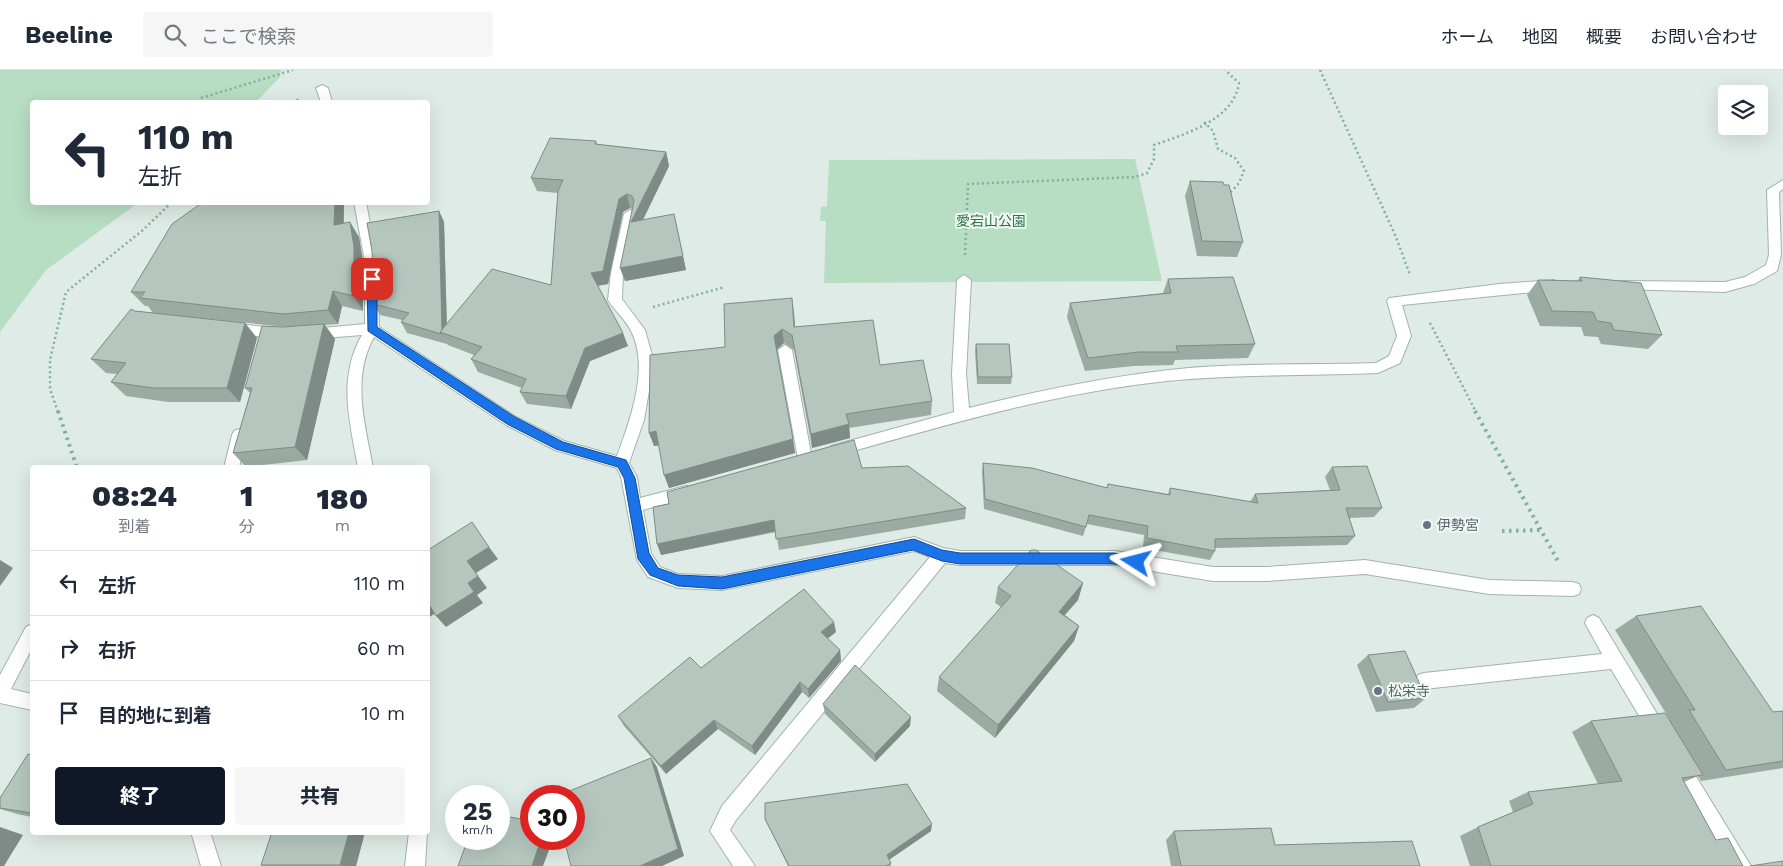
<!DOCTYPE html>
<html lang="ja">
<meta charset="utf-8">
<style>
:root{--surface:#fff;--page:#f6f6f7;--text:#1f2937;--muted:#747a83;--line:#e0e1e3;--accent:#111827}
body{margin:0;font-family:"Work Sans","Noto Sans JP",sans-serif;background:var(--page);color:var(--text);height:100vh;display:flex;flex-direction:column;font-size:19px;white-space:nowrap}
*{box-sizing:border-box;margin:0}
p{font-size:16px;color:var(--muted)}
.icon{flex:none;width:28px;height:28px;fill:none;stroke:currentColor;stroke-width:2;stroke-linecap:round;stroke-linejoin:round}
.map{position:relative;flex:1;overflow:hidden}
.side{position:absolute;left:30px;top:395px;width:400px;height:370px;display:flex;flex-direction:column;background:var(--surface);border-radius:5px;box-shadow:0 5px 20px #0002}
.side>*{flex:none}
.top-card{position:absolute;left:30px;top:30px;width:400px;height:105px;border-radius:5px;box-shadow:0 5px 20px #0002;background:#fff;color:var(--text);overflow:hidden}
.tools{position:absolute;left:1718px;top:15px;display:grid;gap:10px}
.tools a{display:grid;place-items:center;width:50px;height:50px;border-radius:5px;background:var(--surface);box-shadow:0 5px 20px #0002;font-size:25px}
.speed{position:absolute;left:445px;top:715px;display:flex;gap:10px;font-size:25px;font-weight:700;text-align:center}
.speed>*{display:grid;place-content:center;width:65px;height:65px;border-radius:50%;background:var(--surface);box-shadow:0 5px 20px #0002;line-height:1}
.speed small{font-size:12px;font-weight:400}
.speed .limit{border:8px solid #d22;background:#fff;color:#111}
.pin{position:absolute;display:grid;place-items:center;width:42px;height:42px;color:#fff;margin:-21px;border-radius:10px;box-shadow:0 2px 8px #0006}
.me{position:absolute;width:55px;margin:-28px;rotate:279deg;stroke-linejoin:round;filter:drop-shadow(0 0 4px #0008)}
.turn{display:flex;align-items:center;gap:18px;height:105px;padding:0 25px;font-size:22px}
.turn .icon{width:65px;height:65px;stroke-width:2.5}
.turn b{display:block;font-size:35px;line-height:42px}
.eta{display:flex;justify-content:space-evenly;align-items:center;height:85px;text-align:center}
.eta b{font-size:30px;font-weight:800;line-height:35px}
.cta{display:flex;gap:10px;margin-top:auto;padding:10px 25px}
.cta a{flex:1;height:58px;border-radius:5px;background:var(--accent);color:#fff;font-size:20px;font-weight:800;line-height:58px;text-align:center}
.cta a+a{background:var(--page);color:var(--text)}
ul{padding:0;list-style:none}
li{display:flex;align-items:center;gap:15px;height:65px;padding:0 25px;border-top:1px solid var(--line)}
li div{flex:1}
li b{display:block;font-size:19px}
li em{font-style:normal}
header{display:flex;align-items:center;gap:30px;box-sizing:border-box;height:70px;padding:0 25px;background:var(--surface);border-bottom:1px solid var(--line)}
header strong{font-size:24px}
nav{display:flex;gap:28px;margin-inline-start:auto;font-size:18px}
.search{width:350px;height:45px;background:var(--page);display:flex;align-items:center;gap:12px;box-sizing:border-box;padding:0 18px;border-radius:5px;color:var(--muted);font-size:19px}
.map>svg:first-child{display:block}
.green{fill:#b7ddc2}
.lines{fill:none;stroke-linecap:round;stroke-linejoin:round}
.minor-casing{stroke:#a2b3ad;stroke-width:2}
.path-far1{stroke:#7fb0a0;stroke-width:2.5;stroke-dasharray:2 3;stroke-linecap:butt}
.path{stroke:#7fb0a0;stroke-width:4;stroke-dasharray:2.5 4.5;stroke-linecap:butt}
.minor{fill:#fff;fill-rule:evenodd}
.wall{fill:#9caaa4}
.shaded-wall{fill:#7f8b86}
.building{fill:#b5c6bf;stroke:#7f8b86}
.route{fill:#1a73e8;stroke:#114b97}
.worship-dot{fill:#6b7280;stroke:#f0f8f4;stroke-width:2}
.labels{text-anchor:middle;stroke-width:4;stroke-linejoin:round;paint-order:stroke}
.park-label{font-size:14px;fill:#297346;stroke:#f0f8f4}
.worship-label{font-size:14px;fill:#5b616d;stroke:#f0f8f4;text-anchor:start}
</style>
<header>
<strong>Beeline</strong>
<div class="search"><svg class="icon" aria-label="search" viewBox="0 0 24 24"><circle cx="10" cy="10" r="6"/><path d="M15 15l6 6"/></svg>ここで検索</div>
<nav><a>ホーム</a><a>地図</a><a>概要</a><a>お問い合わせ</a></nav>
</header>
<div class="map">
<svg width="1783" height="796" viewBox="0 0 1783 796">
<rect width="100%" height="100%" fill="#dfebe6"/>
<path class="green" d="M0,0H281L280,7L256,32H32V132L138,133L46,200L0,262Z
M1135,89L1162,211L824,213L826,151H820L821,137L827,136L829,90Z"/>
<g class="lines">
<defs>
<path id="minor" d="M322,15L328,18L332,32H321L316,18Z
M1783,110V119L1779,122L1781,185L1777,201L1754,214L1725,222L1617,219L1615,216L1617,213L1622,211L1725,212L1745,207L1766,195L1769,185L1767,120Z
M354,132H366L377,192L379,257L516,347L564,371L617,386C630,351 650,297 631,261C626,250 615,241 608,230L611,202L624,144L630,140L634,141L636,144L623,202L622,229L645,260L654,292L644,350L629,393L637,407L640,428L686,416L691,417L694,422L691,427L643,440L651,483L660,497L678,504L722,506L914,467L943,478L960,481H1115L1213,497H1267L1365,490L1489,510L1573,512L1579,514L1581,519L1579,524L1573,526L1489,524L1365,504L1267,511H1213L1115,495H960L945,493L736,750L730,760L755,796H733L710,761L722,736L930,487L914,481L722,520L678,518L648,507L637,490L621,407L617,398L555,380L506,355L374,267C351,308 365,354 373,398H358C350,352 337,308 362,265L311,269L304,264L311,259L365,254V192Z
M964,205L971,210L966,304L969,338C1041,320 1115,305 1189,298C1251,293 1314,295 1376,293L1389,286L1397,266L1387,231L1389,228L1499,214L1554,210L1561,215L1554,220L1402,235L1411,266L1400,293L1378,303C1308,306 1237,304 1167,311C1053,323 945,355 836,386L831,384L829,380L831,376L954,342L952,304L957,210Z
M231,253L280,259L287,264L280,269L231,263L224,258Z
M785,275L792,280L812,389L810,393L805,395L800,393L798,389L778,280Z
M239,359L244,361L246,365L239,398H224L232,365L234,361Z
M1593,545L1599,548L1665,657L1668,663L1665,669L1659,672L1653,669L1611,599L1424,619L1418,617L1415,611L1418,605L1424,603L1602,584L1585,553L1587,548Z
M32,554V578L11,619L32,624V640L0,633V605L26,557Z
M1678,684L1684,687L1751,796H1730L1672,699L1669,693L1672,687Z
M191,762H210L221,796H201Z
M409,762H427L425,796H405Z"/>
</defs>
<use href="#minor" class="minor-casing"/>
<path class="path-far1" d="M1320,0L1396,167L1410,205
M201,28L293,0
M292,32L300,29
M1204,52L1213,61L1218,79L1235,88L1244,101L1239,113L1229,124
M965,185L968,114L1135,107L1147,103L1154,89V75C1185,64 1234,50 1239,13L1225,0
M653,237L725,217
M1430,253L1476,342
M58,342L50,319V290L66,222L143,160L172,132"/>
<path class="path" d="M58,341L77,398
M1475,341L1558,491
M1502,461L1541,460"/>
<use href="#minor" class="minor"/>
</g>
<path class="wall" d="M596,71L597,74L666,82L669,96L643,150L674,144L686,200L625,211L632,139L630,138L623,142L608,214L598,216L628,276L590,291L571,339L527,334L520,322L522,318L478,302L471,289L474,285L448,275L447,274L407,263L401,252L402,250L380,245L374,234L439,141L444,152L447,254L551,215L558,123L537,121L531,108Z
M1190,111L1243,172L1237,187L1197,186L1185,126Z
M203,132H344V153L359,167L363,192V241L342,236L338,254L325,255L335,269L307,390L246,397L233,383L250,323L245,318L283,257H286L153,243L148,236H145L131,222Z
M1580,207L1662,265L1648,279L1601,274L1598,267L1584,266L1581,257L1540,256L1527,225L1538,210L1577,211Z
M1168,209L1255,274L1248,288L1175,290L1173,295L1134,296L1085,301L1067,247L1070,233L1163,223Z
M135,241L245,253L257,268L240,332H168L126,326L111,312L117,304L106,303L91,289Z
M794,243L795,257L880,295L932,331L931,345L849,358L850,368L812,378L794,280L784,273L777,280L795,383L669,418L659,375L654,376L725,277Z
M976,274L1012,307L1011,314H977L975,281Z
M983,393L1106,418L1108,414L1168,424L1170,418L1250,432L1255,424L1330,420L1325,407L1332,397L1382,438L1374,447L1349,448L1355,466L1347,475L1215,478V481L1210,490L1143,478L1144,465L1087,454L1083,466L984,439L982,403Z
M862,398L966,438L965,449L779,480L776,462L661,485L669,434Z
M1083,513L1078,530L1065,545L1079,556L1074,571L995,668L937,621L939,607L1001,537L995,533L998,517Z
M1636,546L1773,642L1783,641V698L1701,711L1698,706L1684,712L1716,770L1743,796H1470L1460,766L1478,757L1513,742L1509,731L1528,722L1598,714L1572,662L1591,651L1670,650L1615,560Z
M836,562L827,569L840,580L841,591L809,628L802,622L755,685L718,659L666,704L624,656L618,646L701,598Z
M1368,585L1426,628L1414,638L1376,642L1357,595Z
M823,634L910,656L875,692L825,644Z
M32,685V747L17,744L0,739V728Z
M765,749L931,761L889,790L891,793V796H788Z
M1174,761L1275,775L1420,796H1171L1166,770Z
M272,762H365L356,796H262L261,795Z"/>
<path class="shaded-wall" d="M666,82L669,96L635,166L631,152Z
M627,124L630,138L623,142L608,214L596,216L591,203L619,129Z
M335,132H344L343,170L334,155Z
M439,141L444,152L447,265L442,263Z
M674,144L686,200L625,211L620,198Z
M350,152L359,167L363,192V241L354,226Z
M333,221L342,236L338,254L328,240Z
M792,228L794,243L796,272L794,257Z
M245,253L257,268L240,332L227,318Z
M324,254L335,269L307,390L295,377Z
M782,259L784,273L776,280L774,266Z
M623,263L628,276L590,291L571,339L566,326L585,278Z
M849,354L850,368L812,378L811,364Z
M656,361L661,375L654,376L649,363Z
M793,369L795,383L669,418L664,405Z
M774,450L776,461L661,485L657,474Z
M489,477L498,489L476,503L487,518L477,525L483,533L446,557L436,546L468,513L467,491Z
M0,490L13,498L0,516Z
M1083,513L1078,530L1054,557L1059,542Z
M428,532L437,542L428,548Z
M834,552L836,562L822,573L821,562Z
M1079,556L1074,571L995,668L998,655Z
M840,580L841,591L809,628L808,619Z
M800,612L802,622L755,685L752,676Z
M911,647L910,656L875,692V684Z
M714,650L718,659L666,704L661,696Z
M651,688L657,697L684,786L662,796H640Z
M932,754L931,761L887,791V785Z
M0,757L23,765L4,796H0Z
M349,762H365L356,796H343L340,795Z
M541,769H553L543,796H532Z"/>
<path class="building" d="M550,68L596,71L595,74L666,82L631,152L674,144L683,186L620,198L634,131L632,126L627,124L619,129L603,201L591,203L623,263L585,278L566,326L520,322L526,309L471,289L482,277L440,262L492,199L551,215L558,121L563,110L531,108Z
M1190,111L1223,112L1224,115H1229L1243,172L1202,171Z
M203,132H335L334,155L350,152L354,177V226L333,221L328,240L283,244L140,228L145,222H131L172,154Z
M439,141L442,260L440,262L441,264L401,252L409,243L374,234L372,181L367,153Z
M1233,207L1255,274L1176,276L1178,282H1139L1088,288L1070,233L1171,223L1168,209Z
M1580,207L1641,213L1662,265L1614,260L1611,253L1597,251L1593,242L1552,241L1538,210L1582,211Z
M792,228L794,257L873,250L880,295L923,290L932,331L846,344L849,354L811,364L792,265L782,259L774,266L793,369L664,405L656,361L649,363L650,285L725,277L724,234Z
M131,239L135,241L245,253L227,318H153L111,312L126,293L91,289Z
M324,254L295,377L233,383L252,318H245L262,256L283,257Z
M976,274H1009L1012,307H978Z
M854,370L862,398L908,396L966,438L776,469L774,450L657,474L653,437L669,434L667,422Z
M983,393L1032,398L1107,418L1108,414L1170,425V418L1258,433L1255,424L1340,420L1332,397L1367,396L1382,438H1346L1355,466L1215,469V481L1147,468L1148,456L1089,445L1086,457L985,429Z
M319,396L318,398H303Z
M472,452L489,477L467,491L478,506L468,513L474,522L436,546L428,533V480Z
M1031,480H1036L1083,513L1059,542L1079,556L998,655L939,607L1011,526L998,517Z
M804,519L834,552L821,562L840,580L808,619L800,612L752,676L714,650L661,696L618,646L690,587L701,598Z
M1701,536L1773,642L1783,641V691L1726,700L1689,640H1695L1636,546Z
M1405,581L1426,628L1388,632L1368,585Z
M855,595L911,647L875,684L823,634Z
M1665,643L1703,705L1682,708L1716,770L1728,768L1743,796H1491L1478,757L1533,734L1528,722L1622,711L1591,651Z
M28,684L32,685V743L0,738V728Z
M651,688L678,779L640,796H571L564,769H574V726H557Z
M907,714L932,754L887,785L891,793L886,796H789L765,749V733Z
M499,745L531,751V769H541L532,796H458L468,769H499Z
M1271,758L1275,775L1412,771L1420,796H1181L1174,761Z
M272,762H349L340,795H261Z
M1783,791V796H1750Z"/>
<path class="route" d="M372,205L377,209V257L515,347L563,372L626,390L635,408L649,483L658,498L678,505L722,507L914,469L942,480L960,483H1114L1136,487L1142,492L1136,498L1114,494H960L942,491L913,480L722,519L678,516L650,505L638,489L624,408L618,397L556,379L507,354L368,261L367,209Z"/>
<g class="worship-dot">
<circle cx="1427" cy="455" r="5"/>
<circle cx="1378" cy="621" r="5"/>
</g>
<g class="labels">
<g class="park-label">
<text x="991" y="156">愛宕山公園</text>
</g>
<g class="worship-label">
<text x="1437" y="460">伊勢宮</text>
<text x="1388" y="626">松栄寺</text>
</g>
</g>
</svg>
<div class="tools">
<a><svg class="icon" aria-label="layers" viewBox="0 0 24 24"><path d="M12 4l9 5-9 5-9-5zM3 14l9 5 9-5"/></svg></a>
</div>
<div class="speed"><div>25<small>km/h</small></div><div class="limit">30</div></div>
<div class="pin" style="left:372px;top:209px;background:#d93025"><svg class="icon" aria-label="arrive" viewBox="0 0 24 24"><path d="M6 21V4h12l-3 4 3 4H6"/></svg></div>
<svg class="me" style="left:1136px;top:492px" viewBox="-20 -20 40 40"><path d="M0-17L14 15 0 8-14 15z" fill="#1a73e8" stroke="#fff" stroke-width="4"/></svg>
<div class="top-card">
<div class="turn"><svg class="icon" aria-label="left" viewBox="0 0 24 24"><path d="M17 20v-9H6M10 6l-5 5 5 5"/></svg><div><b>110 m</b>左折</div></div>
</div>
<section class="side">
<div class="eta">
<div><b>08:24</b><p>到着</p></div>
<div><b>1</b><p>分</p></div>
<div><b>180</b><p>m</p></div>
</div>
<ul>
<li><svg class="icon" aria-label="left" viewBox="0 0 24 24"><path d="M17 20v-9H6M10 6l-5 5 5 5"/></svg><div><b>左折</b></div><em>110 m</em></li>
<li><svg class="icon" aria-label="right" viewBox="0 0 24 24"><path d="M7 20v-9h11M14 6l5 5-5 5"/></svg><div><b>右折</b></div><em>60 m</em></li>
<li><svg class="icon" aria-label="arrive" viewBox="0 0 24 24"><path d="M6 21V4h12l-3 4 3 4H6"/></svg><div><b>目的地に到着</b></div><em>10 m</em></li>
</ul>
<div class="cta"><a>終了</a><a>共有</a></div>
</section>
</div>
